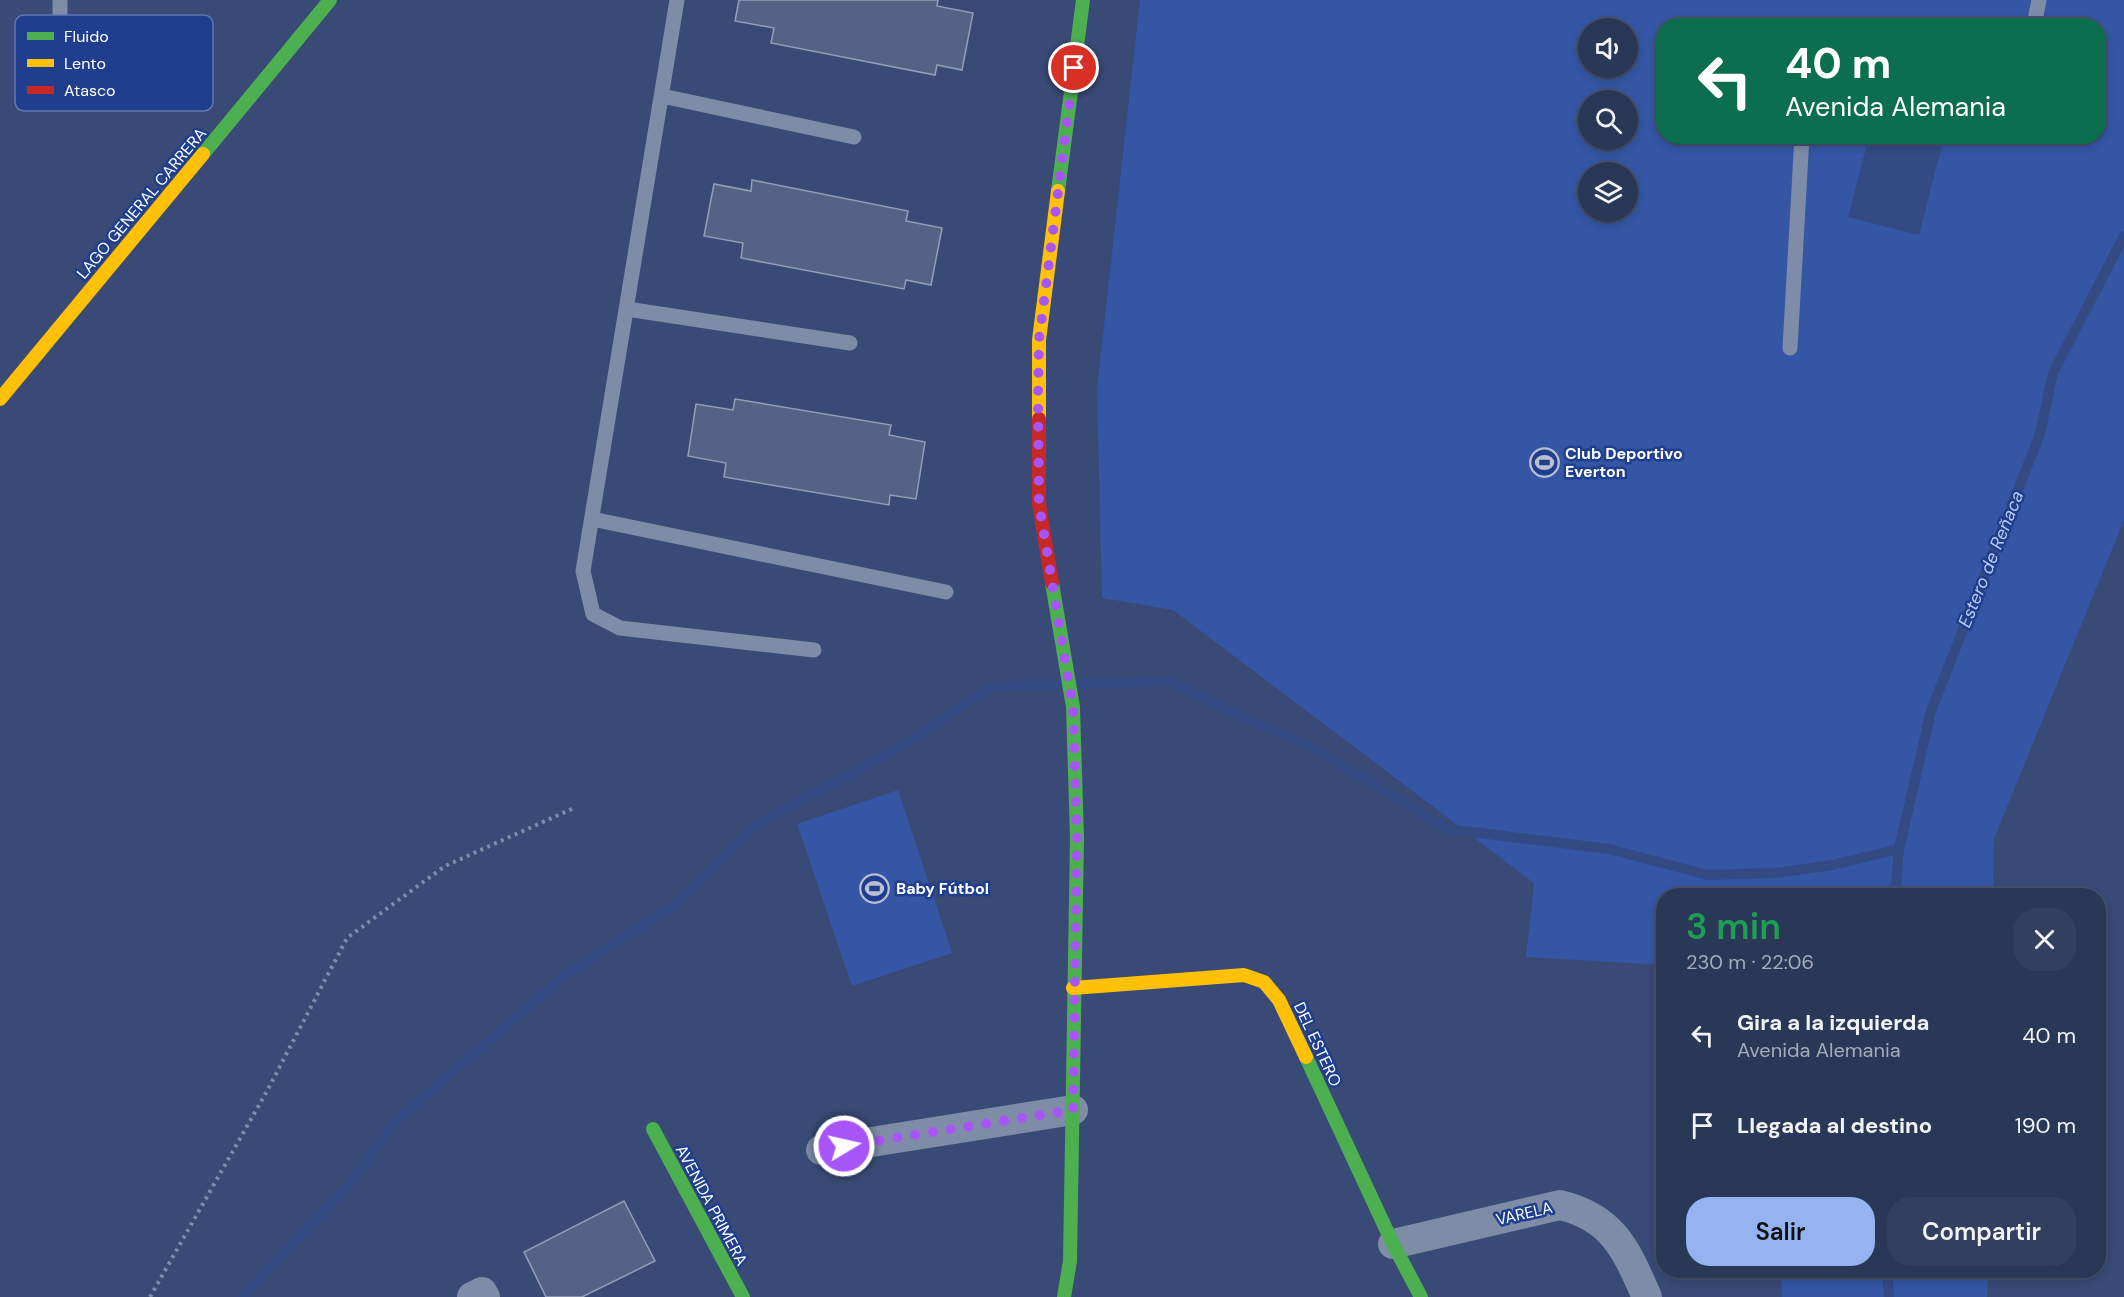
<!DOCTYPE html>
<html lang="es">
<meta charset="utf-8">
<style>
:root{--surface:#2a3858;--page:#323f5e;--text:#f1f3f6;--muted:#a5acba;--line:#46526e;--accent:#95b2f1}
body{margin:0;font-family:"DM Sans",sans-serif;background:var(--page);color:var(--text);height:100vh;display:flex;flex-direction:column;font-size:22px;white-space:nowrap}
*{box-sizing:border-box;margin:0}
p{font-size:20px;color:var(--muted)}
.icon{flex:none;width:33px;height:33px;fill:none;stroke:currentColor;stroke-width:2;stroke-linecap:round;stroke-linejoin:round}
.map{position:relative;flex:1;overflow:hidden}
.sheet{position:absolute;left:1656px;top:888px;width:450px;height:390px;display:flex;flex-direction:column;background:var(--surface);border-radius:24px;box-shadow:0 3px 9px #0003,0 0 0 2px var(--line)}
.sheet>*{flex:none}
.banner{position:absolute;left:1656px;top:18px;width:450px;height:126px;border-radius:24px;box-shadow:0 3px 9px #0003,0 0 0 2px var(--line);background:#0b6e4f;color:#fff;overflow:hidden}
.tools{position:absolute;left:1578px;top:18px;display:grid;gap:12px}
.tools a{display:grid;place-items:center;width:60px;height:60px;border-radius:50%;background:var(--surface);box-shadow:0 3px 9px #0003,0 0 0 2px var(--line);font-size:30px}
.pin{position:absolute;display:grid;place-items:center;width:51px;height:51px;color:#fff;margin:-26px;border:3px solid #fff;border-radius:50%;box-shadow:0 2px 6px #0007}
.me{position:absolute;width:66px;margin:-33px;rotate:81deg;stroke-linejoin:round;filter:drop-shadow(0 0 4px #0008)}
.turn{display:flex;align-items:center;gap:21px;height:126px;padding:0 30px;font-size:27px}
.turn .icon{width:78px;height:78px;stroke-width:2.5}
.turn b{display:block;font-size:42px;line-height:51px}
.round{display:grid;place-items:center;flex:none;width:63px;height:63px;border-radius:24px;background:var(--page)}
.head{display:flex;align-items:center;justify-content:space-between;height:102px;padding:0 30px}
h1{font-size:36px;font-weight:600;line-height:45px;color:#1e9e55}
.primary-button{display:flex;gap:12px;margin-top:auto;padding:12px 30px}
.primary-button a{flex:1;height:69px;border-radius:24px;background:var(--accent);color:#111;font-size:24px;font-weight:600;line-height:69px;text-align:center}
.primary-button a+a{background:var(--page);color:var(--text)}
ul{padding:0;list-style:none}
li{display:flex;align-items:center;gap:18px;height:90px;padding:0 30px}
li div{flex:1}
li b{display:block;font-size:22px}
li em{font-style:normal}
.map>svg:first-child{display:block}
.green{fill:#3456a4;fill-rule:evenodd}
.water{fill:#334a83}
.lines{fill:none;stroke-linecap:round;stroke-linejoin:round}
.stream{stroke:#334a83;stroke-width:10}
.building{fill:#546385;stroke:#949eb7;stroke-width:1.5}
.path{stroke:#7f8ca8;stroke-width:4;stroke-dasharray:3 4.5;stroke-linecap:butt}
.lane{stroke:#7f8ca8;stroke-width:15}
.street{stroke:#7f8ca8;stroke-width:30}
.fast{stroke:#4caf50;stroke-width:14}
.slow{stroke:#ffc107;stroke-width:14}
.jam{stroke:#c62828;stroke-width:14}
.route{stroke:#a855f7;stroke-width:10;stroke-dasharray:0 18}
.labels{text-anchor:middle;stroke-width:5;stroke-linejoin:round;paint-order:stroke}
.street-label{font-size:16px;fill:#fff;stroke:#1f3f8e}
.poi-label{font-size:16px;font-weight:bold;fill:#fff;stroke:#1f3f8e;text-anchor:start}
.water-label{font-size:18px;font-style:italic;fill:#bacbf3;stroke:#1f3f8e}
.key{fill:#1f3f8e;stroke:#6279b0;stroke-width:1.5}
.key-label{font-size:16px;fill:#fff}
</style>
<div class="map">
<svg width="2124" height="1297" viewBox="0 0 2124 1297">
<rect width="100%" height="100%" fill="#384a75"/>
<path class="green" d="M1140,0H2124V520L1994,839L1993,895L1664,896L1663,965L1526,957L1534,883L1173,610L1102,598L1097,389ZM1664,26H2098V136H1664ZM1588,28H1628V68H1588ZM1588,100H1628V140H1588ZM1588,172H1628V212H1588Z
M898,790L952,953L852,986L797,824Z
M1781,1271H1988L1987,1297H1782Z"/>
<path class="water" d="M1869,137H1944L1919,235L1848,217Z"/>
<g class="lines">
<path class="stream" d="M1895,896L1899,849L1931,711L2040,434L2053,373L2124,236
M1887,1270L1889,1297
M242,1297L348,1186L395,1122L564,976L678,903L756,825L911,741L990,687L1168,681L1247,719L1308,745L1448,829L1609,849L1708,875L1776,873L1832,865L1899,849"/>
</g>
<path class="building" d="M739,0H938L937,6L973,13L962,70L937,65L935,75L771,43L774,28L735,21Z
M752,180L908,211L906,221L942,228L931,285L906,280L904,289L741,258L743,243L704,236L714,184L751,191Z
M735,399L891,425L889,435L925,442L916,499L890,495L889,505L724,477L726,463L688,456L696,404L733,410Z
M624,1201L655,1261L582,1297H546L524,1252Z"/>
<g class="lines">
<path class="path" d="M150,1297L267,1091L347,938L445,866L574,808"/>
<path class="lane" d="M677,0L583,571L593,614L620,628L814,650
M60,25V0
M2034,26L2039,0
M662,96L854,137
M627,309L850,343
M1790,348L1802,136
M592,519L946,592"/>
<path class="street" d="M821,1150L1073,1110
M1393,1244L1560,1205C1614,1218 1626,1250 1647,1297
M472,1297L482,1292L485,1297"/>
<path class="fast" d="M203,154L330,0
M1058,191L1083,0
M1052,583L1073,707L1077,838L1070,1261L1064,1297
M1306,1057L1393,1244L1421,1297
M653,1129L743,1297"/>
<path class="slow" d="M0,399L203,154
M1039,419V340L1058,191
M1073,988L1244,975L1264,982L1279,1000L1306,1057"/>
<path class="jam" d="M1039,419V504L1052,583"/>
</g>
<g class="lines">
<path class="route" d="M844,1146L1073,1110L1077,838L1073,708L1039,504L1038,396L1039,340L1074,68"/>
</g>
<defs>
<symbol id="stadium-ring" viewBox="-11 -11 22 22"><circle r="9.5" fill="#1f3f8e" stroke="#b9c0cf" stroke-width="1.5"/><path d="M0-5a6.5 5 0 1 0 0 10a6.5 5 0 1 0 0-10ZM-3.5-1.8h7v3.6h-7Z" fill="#b9c0cf"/></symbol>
</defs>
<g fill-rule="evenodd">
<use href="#stadium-ring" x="1528" y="446" width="33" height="33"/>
<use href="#stadium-ring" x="858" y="872" width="33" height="33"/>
</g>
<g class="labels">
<g class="street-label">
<text transform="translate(141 203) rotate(-50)" y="6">LAGO GENERAL CARRERA</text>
<text transform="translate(1318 1044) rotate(65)" y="6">DEL ESTERO</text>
<text transform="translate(712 1205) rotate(62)" y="6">AVENIDA PRIMERA</text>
<text transform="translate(1524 1213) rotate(-13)" y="6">VARELA</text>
</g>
<g class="poi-label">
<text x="1565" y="459">Club Deportivo<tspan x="1565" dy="18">Everton</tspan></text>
<text x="896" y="894">Baby Fútbol</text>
</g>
<g class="water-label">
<text transform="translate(1991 559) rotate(-68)" y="6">Estero de Reñaca</text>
</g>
</g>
<rect x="15" y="15" width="198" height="96" rx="9" class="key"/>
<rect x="27" y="32" width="27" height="8" fill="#4caf50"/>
<rect x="27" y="59" width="27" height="8" fill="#ffc107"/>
<rect x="27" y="86" width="27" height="8" fill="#c62828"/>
<g class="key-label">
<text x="64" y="42">Fluido</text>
<text x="64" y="69">Lento</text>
<text x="64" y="96">Atasco</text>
</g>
</svg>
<div class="tools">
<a><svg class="icon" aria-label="sound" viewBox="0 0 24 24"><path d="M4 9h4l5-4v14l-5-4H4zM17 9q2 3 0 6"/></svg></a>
<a><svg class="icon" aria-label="search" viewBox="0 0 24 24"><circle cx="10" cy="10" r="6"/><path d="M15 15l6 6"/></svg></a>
<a><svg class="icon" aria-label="layers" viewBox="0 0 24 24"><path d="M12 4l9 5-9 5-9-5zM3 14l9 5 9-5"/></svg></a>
</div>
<div class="pin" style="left:1074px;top:68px;background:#d93025"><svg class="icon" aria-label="arrive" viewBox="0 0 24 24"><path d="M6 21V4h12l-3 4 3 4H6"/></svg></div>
<svg class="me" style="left:844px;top:1146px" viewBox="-20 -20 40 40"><circle r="17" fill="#a855f7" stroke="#fff" stroke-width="3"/><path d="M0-11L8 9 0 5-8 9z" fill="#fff"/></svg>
<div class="banner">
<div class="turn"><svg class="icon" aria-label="left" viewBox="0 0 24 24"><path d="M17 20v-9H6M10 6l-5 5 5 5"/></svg><div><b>40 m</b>Avenida Alemania</div></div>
</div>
<section class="sheet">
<div class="head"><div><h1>3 min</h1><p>230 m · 22:06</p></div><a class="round"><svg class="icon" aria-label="close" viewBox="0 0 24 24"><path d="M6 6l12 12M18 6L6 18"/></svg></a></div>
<ul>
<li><svg class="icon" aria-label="left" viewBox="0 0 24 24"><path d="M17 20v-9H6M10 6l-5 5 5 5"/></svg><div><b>Gira a la izquierda</b><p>Avenida Alemania</p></div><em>40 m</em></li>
<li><svg class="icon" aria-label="arrive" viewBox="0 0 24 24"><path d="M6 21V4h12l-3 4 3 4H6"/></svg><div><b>Llegada al destino</b></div><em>190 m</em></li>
</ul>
<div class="primary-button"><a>Salir</a><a>Compartir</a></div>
</section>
</div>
